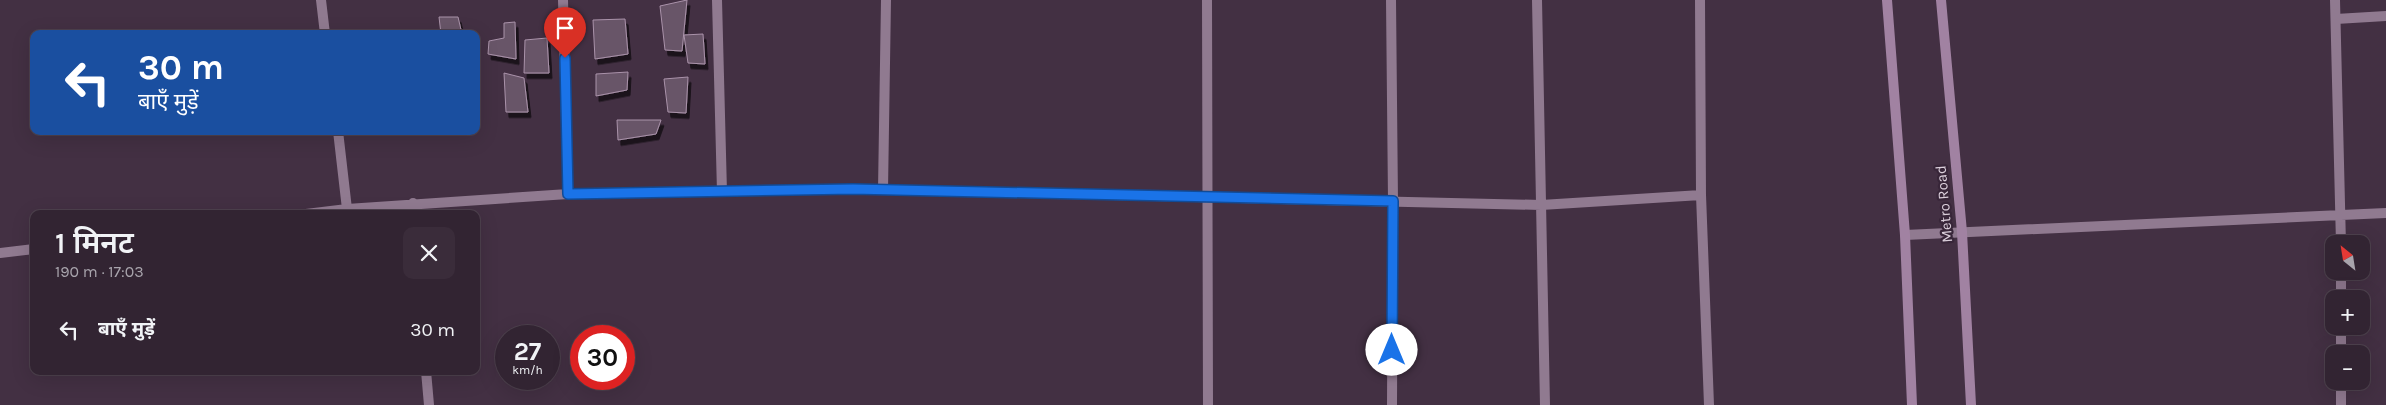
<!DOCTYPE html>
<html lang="hi">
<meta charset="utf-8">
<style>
:root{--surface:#322432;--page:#3a2c3a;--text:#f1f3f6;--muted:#a8a4ac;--line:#4d414d}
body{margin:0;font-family:Karla,"Noto Sans Devanagari",sans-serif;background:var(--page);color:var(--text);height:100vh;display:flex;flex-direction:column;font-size:19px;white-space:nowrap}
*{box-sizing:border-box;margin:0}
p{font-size:16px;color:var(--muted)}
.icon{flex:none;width:28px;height:28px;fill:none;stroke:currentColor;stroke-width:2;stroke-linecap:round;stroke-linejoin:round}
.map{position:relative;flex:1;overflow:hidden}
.side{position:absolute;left:30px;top:210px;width:450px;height:165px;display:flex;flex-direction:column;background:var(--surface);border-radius:10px;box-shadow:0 5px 20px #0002,0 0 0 1px var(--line)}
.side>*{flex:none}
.top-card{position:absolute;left:30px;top:30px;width:450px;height:105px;border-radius:10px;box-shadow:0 5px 20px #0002,0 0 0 1px var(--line);background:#1a4fa0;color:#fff;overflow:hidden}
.needle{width:32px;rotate:330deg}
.buttons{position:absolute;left:2325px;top:235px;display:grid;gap:10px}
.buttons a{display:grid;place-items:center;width:45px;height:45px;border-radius:10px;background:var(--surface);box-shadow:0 5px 20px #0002,0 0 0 1px var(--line);font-size:25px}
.speed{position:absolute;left:495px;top:325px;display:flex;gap:10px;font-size:25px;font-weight:700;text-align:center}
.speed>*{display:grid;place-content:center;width:65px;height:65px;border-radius:50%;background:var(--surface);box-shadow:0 5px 20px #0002,0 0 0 1px var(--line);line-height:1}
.speed small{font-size:12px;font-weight:400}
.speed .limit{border:8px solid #d22;background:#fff;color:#111}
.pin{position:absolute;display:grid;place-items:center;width:42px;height:42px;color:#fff;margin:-51px -21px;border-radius:50% 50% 50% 0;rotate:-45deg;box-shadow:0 0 5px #0007}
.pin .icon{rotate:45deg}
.me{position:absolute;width:55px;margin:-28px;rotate:0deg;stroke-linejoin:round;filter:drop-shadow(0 0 4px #0008)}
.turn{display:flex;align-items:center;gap:18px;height:105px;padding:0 25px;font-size:22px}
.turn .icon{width:65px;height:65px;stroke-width:2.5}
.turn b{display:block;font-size:35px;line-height:42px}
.round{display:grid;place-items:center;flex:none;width:52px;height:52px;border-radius:10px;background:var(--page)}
.overview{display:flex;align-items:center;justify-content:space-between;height:85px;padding:0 25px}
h1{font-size:30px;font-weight:600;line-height:38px}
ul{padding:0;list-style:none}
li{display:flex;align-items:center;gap:15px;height:70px;padding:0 25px}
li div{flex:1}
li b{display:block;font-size:19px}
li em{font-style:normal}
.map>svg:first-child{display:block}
.building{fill:#685468;stroke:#aa93aa;filter:url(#shadow)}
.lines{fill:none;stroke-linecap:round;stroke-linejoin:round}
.street{stroke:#907a90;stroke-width:10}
.secondary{stroke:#a182a2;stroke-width:10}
.route-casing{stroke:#114b97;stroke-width:12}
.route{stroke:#1a73e8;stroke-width:9}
.labels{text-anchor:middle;stroke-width:4.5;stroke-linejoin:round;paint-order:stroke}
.street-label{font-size:15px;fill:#dbcfdb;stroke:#382639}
</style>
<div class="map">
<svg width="2386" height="405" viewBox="0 0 2386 405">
<defs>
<filter id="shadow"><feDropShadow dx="3" dy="5.5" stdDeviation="0" flood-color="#0009"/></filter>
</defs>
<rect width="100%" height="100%" fill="#433043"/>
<path class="building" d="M687,0L682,51L665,50L660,6Z
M439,17H458L462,34H441Z
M625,19L628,54L595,59L593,20Z
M515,22L516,59L488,54L489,41L504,38V23Z
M703,34L705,64L688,63L684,35Z
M547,38L549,73H524L525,40Z
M628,72L627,90L596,96V74Z
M504,73L524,78L528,112H506Z
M688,77L686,113L668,112L664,79Z
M617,120H661L656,134L618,140Z"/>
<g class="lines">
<path class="street" d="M321,0L325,34
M563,0L568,194
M717,0L722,192
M1207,0L1208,405
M1391,0L1393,201L1392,405
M1537,0L1545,405
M2335,0L2341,244
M2336,19L2386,16
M338,131L347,209L568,194L853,189L1541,205L1701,195L1700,0
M883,190L886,0
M1701,195L1709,405
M413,203V214
M306,214L347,209
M1905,235L2386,213
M0,253L34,249
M2341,299V271
M2341,354V326
M426,371L429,405
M2341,405V381"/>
<path class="secondary" d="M1887,0L1905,235L1912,405
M1941,0L1962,232L1971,405"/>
</g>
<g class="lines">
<defs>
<path id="route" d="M565,58L568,194L853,189L1393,201L1392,350"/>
</defs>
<use href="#route" class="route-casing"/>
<use href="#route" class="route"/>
</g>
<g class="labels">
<g class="street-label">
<text transform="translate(1944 204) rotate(-95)" y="5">Metro Road</text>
</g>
</g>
</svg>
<div class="buttons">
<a><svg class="needle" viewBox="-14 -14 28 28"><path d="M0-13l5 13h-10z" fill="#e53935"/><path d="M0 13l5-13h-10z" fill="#a8a4ac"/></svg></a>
<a>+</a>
<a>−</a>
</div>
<div class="speed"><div>27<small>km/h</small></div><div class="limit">30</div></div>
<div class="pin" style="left:565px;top:58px;background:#d93025"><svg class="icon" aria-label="arrive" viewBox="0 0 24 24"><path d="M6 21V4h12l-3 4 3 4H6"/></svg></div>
<svg class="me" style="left:1392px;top:350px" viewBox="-20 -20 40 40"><circle r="19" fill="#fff"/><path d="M0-13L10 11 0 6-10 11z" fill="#1a73e8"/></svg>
<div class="top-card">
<div class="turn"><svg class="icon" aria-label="left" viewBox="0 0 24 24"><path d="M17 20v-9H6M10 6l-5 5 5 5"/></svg><div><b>30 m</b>बाएँ मुड़ें</div></div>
</div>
<section class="side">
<div class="overview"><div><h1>1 मिनट</h1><p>190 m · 17:03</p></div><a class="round"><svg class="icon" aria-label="close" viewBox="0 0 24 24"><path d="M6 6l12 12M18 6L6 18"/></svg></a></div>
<ul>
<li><svg class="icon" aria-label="left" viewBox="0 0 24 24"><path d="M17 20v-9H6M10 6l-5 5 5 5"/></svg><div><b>बाएँ मुड़ें</b></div><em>30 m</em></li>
</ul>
</section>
</div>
